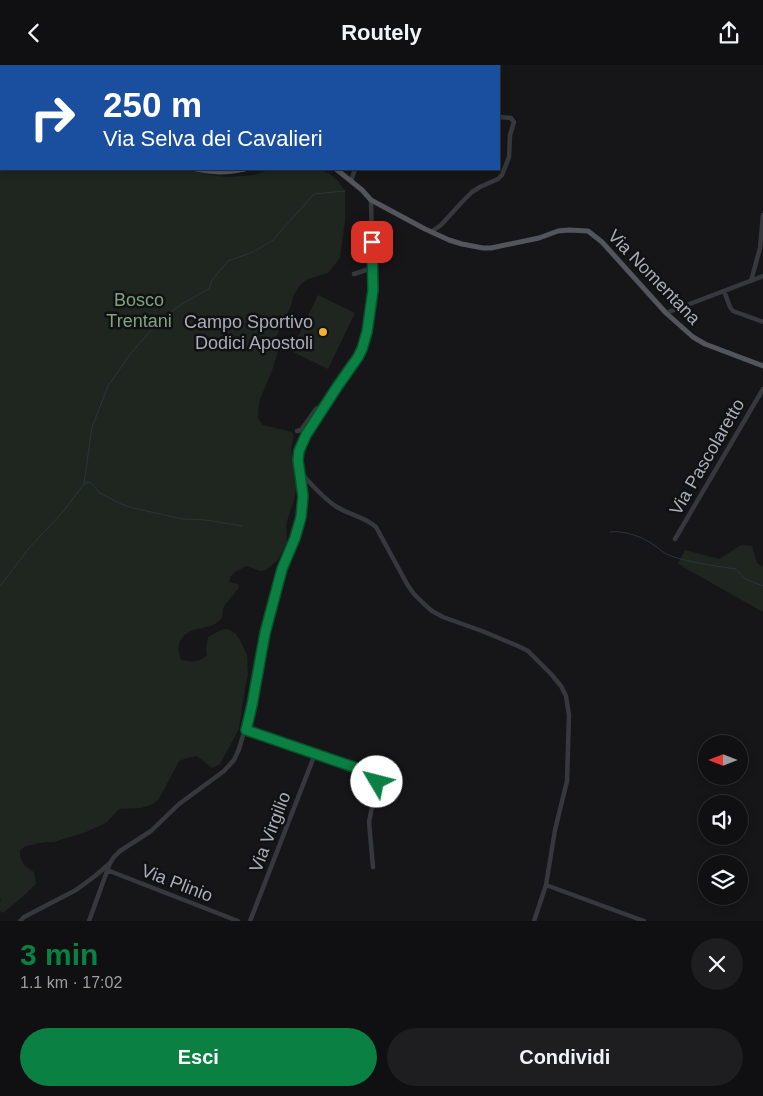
<!DOCTYPE html>
<html lang="it">
<meta charset="utf-8">
<style>
:root{--surface:#101012;--page:#1e1e20;--text:#f1f3f6;--muted:#9c9d9f;--line:#303032;--accent:#0b8043}
body{margin:0;font-family:Helvetica,sans-serif;background:var(--page);color:var(--text);height:100vh;display:flex;flex-direction:column;font-size:19px;white-space:nowrap}
*{box-sizing:border-box;margin:0}
p{font-size:16px;color:var(--muted)}
.icon{flex:none;width:28px;height:28px;fill:none;stroke:currentColor;stroke-width:2;stroke-linecap:round;stroke-linejoin:round}
.map{position:relative;height:856px;overflow:hidden}
.panel{display:flex;flex-direction:column;background:var(--surface);flex:1}
.panel>*{flex:none}
.hud{position:absolute;left:0px;top:0px;width:500px;height:105px;box-shadow:0 2px 8px #0003,0 0 0 1px var(--line);background:#1a4fa0;color:#fff;overflow:hidden}
.needle{width:32px;rotate:270deg}
.controls{position:absolute;left:698px;top:670px;display:grid;gap:10px}
.controls a{display:grid;place-items:center;width:50px;height:50px;border-radius:50%;background:var(--surface);box-shadow:0 2px 8px #0003,0 0 0 1px var(--line);font-size:25px}
.pin{position:absolute;display:grid;place-items:center;width:42px;height:42px;color:#fff;margin:-21px;border-radius:10px;box-shadow:0 2px 8px #0006}
.me{position:absolute;width:55px;margin:-28px;rotate:307deg;stroke-linejoin:round;filter:drop-shadow(0 0 4px #0008)}
.turn{display:flex;align-items:center;gap:18px;height:105px;padding:0 20px;font-size:22px}
.turn .icon{width:65px;height:65px;stroke-width:2.5}
.turn b{display:block;font-size:35px;line-height:42px}
.round{display:grid;place-items:center;flex:none;width:52px;height:52px;border-radius:26px;background:var(--page)}
.summary{display:flex;align-items:center;justify-content:space-between;height:85px;padding:0 20px}
h1{font-size:30px;font-weight:700;line-height:38px;color:var(--accent)}
.action{display:flex;gap:10px;margin-top:auto;padding:10px 20px}
.action a{flex:1;height:58px;border-radius:30px;background:var(--accent);color:#fff;font-size:20px;font-weight:700;line-height:58px;text-align:center}
.action a+a{background:var(--page);color:var(--text)}
header{display:flex;justify-content:space-between;align-items:center;height:65px;padding:0 20px;background:var(--surface);font-size:22px;font-weight:700}
.map>svg:first-child{display:block}
.green{fill:#1e261f}
.lines{fill:none;stroke-linecap:round;stroke-linejoin:round}
.stream{stroke:#2c353c;stroke-width:1}
.minor{stroke:#37383d;stroke-width:4.5}
.major{stroke:#53555c;stroke-width:5}
.route-casing{stroke:#07532c;stroke-width:12}
.route{stroke:#0b8043;stroke-width:9}
.poi-dot{fill:#f2b134;stroke:#111113;stroke-width:2}
.labels{text-anchor:middle;stroke-width:5;stroke-linejoin:round;paint-order:stroke}
.street-label{font-size:18px;fill:#a8adb8;stroke:#111113}
.park-label{font-size:18px;fill:#7fa381;stroke:#111113}
.poi-label{font-size:18px;fill:#a8adb8;stroke:#111113;text-anchor:end}
</style>
<header><svg class="icon" aria-label="back" viewBox="0 0 24 24"><path d="M15 5l-7 7 7 7"/></svg>Routely<svg class="icon" aria-label="share" viewBox="0 0 24 24"><path d="M12 15V3M7 8l5-5 5 5M5 13v7h14v-7"/></svg></header>
<div class="map">
<svg width="763" height="856" viewBox="0 0 763 856">
<rect width="100%" height="100%" fill="#161618"/>
<path class="green" d="M0,0H64L66,1H1V104H181L217,111L228,112L254,110L272,104H318L330,109L337,115L345,126V156L340,193L328,208L308,214L300,220L294,230L290,243L277,270V277L279,283L273,303L259,337L258,353L263,360L292,367L294,371L291,384L297,419L294,435L288,453L286,460L287,477L278,495L266,505L260,506L247,501C240,504 230,508 229,517L238,519L239,522C235,529 225,538 223,544C222,549 224,551 220,555C210,566 191,560 182,573C177,581 178,586 181,595C191,597 199,598 207,590L206,584L208,572L221,565L228,564L235,568L240,575L247,590L248,610L245,623L239,664L220,699L212,703L197,691L187,693L179,696L159,734L153,739L141,743L119,744L106,758L86,767L54,777H45L26,781L20,785C19,796 25,802 34,807L36,819C25,829 15,839 3,848L0,846V837L1,836L0,834Z
M116,0H292L289,1H114Z
M318,230L355,248L328,304L291,286Z
M741,480L752,481L757,498L763,502V547L678,499L685,485L719,494Z"/>
<g class="lines">
<path class="stream" d="M0,74L1,73
M84,419L92,362L108,321L131,288L159,256L183,238L209,224L212,215L228,196L253,187L272,176L314,129L345,126
M610,467C624,465 643,472 654,480C660,484 664,489 671,491C692,498 714,501 736,504L745,514L763,521
M0,521L30,482L62,448L84,419L88,417L91,418L100,428L121,439L133,443L183,454L206,455L242,461"/>
<path class="minor" d="M412,1L414,0
M351,116L355,104
M431,167L441,160L462,137L472,127L480,122L498,114L502,110L509,92L510,70L514,57L511,53L499,52
M354,209L372,203
M751,216L760,183L763,150
M724,226L730,242L733,246L763,257
M666,248L763,211
M297,366L301,365L316,344L320,342L322,345
M301,407C308,417 327,436 337,442C350,450 365,452 376,462L407,519L414,529L423,538L432,546L443,552L482,566L518,581L528,586L551,609L561,621L566,631L569,650L567,716L555,765L546,820L534,856
M675,474L763,324
M245,665L376,710L377,713V717L369,757L373,802
M107,805L238,856
M546,820L644,856
M20,856L24,852L76,825L95,811L109,799
M89,856L110,798L114,792L120,786L151,766L179,739L224,706L234,695L239,684L252,640L265,568L282,504L295,473L301,452L303,428L298,395L299,384L309,365L337,322L358,293L362,284L366,270L373,222L371,135
M250,856L315,689"/>
<path class="major" d="M69,0L70,1
M108,1L110,0
M196,104C215,108 226,108 245,104
M336,104L362,125L371,135L425,164L449,175L462,179L483,183H491L539,173L558,166L569,165L588,166L602,177L666,248L693,272L705,279L763,301"/>
</g>
<g class="lines">
<defs>
<path id="route" d="M372,177L373,225L367,267L362,284L358,292L337,322L306,370L299,386L298,395L303,431L301,452L295,473L282,504L265,568L252,640L246,665L374,709L377,712V717"/>
</defs>
<use href="#route" class="route-casing"/>
<use href="#route" class="route"/>
</g>
<circle class="poi-dot" cx="323" cy="267" r="5"/>
<g class="labels">
<g class="street-label">
<text transform="translate(654 212) rotate(46)" y="6">Via Nomentana</text>
<text transform="translate(707 392) rotate(-60)" y="6">Via Pascolaretto</text>
<text transform="translate(270 767) rotate(-69)" y="6">Via Virgilio</text>
<text transform="translate(177 818) rotate(21)" y="6">Via Plinio</text>
</g>
<g class="park-label">
<text x="139" y="241">Bosco<tspan x="139" dy="21">Trentani</tspan></text>
</g>
<g class="poi-label">
<text x="313" y="263">Campo Sportivo<tspan x="313" dy="21">Dodici Apostoli</tspan></text>
</g>
</g>
</svg>
<div class="controls">
<a><svg class="needle" viewBox="-14 -14 28 28"><path d="M0-13l5 13h-10z" fill="#e53935"/><path d="M0 13l5-13h-10z" fill="#9c9d9f"/></svg></a>
<a><svg class="icon" aria-label="sound" viewBox="0 0 24 24"><path d="M4 9h4l5-4v14l-5-4H4zM17 9q2 3 0 6"/></svg></a>
<a><svg class="icon" aria-label="layers" viewBox="0 0 24 24"><path d="M12 4l9 5-9 5-9-5zM3 14l9 5 9-5"/></svg></a>
</div>
<div class="pin" style="left:372px;top:177px;background:#d93025"><svg class="icon" aria-label="arrive" viewBox="0 0 24 24"><path d="M6 21V4h12l-3 4 3 4H6"/></svg></div>
<svg class="me" style="left:377px;top:717px" viewBox="-20 -20 40 40"><circle r="19" fill="#fff"/><path d="M0-13L10 11 0 6-10 11z" fill="#0b8043"/></svg>
<div class="hud">
<div class="turn"><svg class="icon" aria-label="right" viewBox="0 0 24 24"><path d="M7 20v-9h11M14 6l5 5-5 5"/></svg><div><b>250 m</b>Via Selva dei Cavalieri</div></div>
</div>
</div>
<section class="panel">
<div class="summary"><div><h1>3 min</h1><p>1.1 km · 17:02</p></div><a class="round"><svg class="icon" aria-label="close" viewBox="0 0 24 24"><path d="M6 6l12 12M18 6L6 18"/></svg></a></div>
<div class="action"><a>Esci</a><a>Condividi</a></div>
</section>
